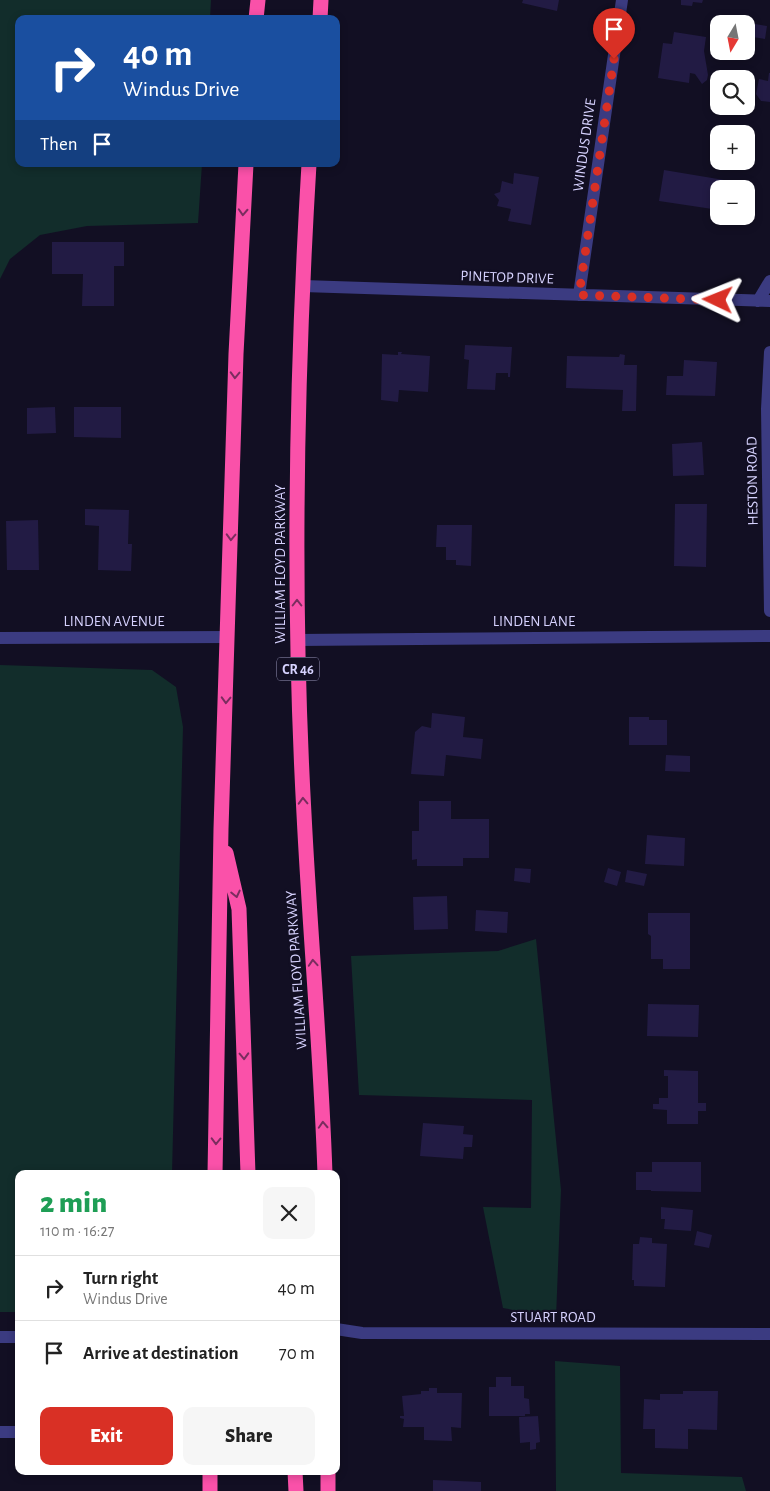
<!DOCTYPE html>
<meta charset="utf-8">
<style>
:root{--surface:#fff;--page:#f6f6f6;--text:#222;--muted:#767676;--line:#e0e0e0;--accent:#d93025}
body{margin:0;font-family:"Alegreya Sans",sans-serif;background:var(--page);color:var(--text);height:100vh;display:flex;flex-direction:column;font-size:19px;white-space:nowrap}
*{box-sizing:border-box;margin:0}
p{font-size:16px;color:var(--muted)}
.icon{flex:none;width:28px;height:28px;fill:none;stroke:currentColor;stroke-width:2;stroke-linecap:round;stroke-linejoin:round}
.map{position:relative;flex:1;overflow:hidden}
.drawer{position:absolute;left:15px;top:1170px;width:325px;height:305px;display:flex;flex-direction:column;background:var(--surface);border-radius:10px;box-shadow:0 2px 8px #0003}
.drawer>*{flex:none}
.top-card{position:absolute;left:15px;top:15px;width:325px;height:152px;border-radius:10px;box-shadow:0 2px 8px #0003;background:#1a4fa0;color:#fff;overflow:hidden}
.needle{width:32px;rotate:190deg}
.fabs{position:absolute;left:710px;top:15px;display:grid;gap:10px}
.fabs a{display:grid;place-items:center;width:45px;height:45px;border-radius:10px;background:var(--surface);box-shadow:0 2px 8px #0003;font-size:25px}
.pin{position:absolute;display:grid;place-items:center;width:42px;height:42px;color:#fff;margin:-51px -21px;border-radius:50% 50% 50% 0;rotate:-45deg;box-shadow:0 0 5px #0007}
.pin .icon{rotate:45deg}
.me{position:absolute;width:55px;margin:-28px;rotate:272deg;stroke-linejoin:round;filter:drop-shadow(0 0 4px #0008)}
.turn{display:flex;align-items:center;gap:18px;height:105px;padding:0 25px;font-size:22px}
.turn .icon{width:65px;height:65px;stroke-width:2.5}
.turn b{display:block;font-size:35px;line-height:42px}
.then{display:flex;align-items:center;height:48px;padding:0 25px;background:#0003;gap:10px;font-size:19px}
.round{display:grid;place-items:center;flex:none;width:52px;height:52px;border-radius:10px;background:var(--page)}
.headline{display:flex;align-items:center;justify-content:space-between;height:85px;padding:0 25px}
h1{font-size:30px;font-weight:800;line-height:38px;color:#1e9e55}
.cta{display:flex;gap:10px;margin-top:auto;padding:10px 25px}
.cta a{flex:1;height:58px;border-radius:10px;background:var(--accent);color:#fff;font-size:20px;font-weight:800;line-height:58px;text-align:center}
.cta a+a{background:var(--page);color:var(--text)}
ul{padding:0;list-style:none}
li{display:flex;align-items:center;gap:15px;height:65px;padding:0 25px;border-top:1px solid var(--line)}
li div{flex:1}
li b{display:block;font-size:19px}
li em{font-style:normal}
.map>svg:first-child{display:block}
.green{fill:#122d2b}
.building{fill:#221b44}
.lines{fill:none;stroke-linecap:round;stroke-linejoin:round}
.minor{stroke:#3b3b81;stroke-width:12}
.highway{stroke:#fa51a9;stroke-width:15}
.oneway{stroke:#7a2d5f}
.route{stroke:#d93025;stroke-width:9;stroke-dasharray:0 16.2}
.labels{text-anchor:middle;stroke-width:4.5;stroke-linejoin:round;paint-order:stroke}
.shield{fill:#120f23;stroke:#9b98bc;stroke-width:1}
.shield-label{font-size:14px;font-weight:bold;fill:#d6d2fe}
.street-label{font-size:15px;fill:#d6d2fe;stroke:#120f23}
</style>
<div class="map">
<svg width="770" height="1491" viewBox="0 0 770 1491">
<rect width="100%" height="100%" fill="#120f23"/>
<path class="green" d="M0,0H211L210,19H19V164H202L198,223L87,226L40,235L10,259L0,279Z
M0,665L152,670L176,687L183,727L172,1174H19V1312H0Z
M536,939L561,1190L556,1318L503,1308L483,1207L531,1208L532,1100L359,1095L351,956L498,951Z
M555,1361L620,1366L621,1473L742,1477L746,1491H556Z"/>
<path class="building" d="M523,0H559L557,11L522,3Z
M681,0H703L702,3L693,2L692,6L681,5Z
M749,23L767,26L765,39L746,36Z
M674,32L706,37L704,51L708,75L707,80L702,84L695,74L690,73L689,83L658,78L663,43L672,44Z
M769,73H770V102L761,101L756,94L759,79L768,81Z
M664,170L730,181L729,189H719V210L659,201Z
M514,173L539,177L531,225L508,221L511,209L497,206L499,200L494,194L500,192L502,181L513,184Z
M52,242H124V266H114V306H82L83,274H52Z
M465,345L512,347L510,377H508V373H496L495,390L467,389L469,360L464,359Z
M398,352H402L401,354L430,356L428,392L399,390L398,402L381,400L382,354L398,355Z
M620,354L625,355L624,365H637L636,411H622L623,390L566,388L567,356L619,357Z
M684,360L717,362L715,396L666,395L667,376H683Z
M55,407L56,433L27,434V408Z
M74,407H121V438L74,437Z
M702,442L704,475L673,476L672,444Z
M675,504H707L706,567L674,566Z
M85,509L129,510L128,544H132L131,571L98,570L99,526L85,525Z
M38,520L39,570H7L6,521Z
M437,525H472L471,566L456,565V560H446V547H436Z
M432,713L465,717L463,737L483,739L481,759L446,755L444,776L411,774L415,732L422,726L431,728Z
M629,717H649V720H667V745H629Z
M666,755L690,756V772L665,771Z
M419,801H451V819H489V858H463V866H417V859L412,860V831H419Z
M647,835L685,838L684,866L645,864Z
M515,868L531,869L530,883L514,881Z
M608,868L621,872L617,886L604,882Z
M627,870L647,874L644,886L625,882Z
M447,896L448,929L414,930L413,897Z
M476,910L508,912L507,933L475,931Z
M648,913H690V969H663V959H651V936L648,934Z
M648,1004L699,1005L698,1037L647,1036Z
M664,1070L698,1071V1103H706V1111H698V1124H667V1110L653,1109V1104H659V1098H668V1076H664Z
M423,1123L464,1126L463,1134L473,1135L472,1147H464L463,1159L420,1156Z
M652,1162H701V1192L651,1191V1190H636V1172H652Z
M661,1207L693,1210L691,1231L664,1229L665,1219H661Z
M697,1231L712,1235L709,1248L694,1245Z
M640,1237L652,1238V1243L667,1244L665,1287L634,1286V1280H632L633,1244H639Z
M496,1377H511V1386H524V1398L529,1399L530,1414H525V1416H489V1387H496Z
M429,1388H437V1393H462L461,1428L451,1427L452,1441L424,1440V1427H403L404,1419L400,1418V1416H404L402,1396L421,1394V1391H429Z
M683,1391H718L717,1430L688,1429V1449L655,1448V1429H643L644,1399L660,1400V1394H683Z
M538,1416L540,1442L536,1443V1449L530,1450V1442L520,1443L519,1417Z
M433,1480L481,1482V1491H433Z"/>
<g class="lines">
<path class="minor" d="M303,286L770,301
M579,295L622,0
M758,301L770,281
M770,352L767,409L770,611
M0,638L228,637
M297,640L770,636
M336,1329L362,1333L770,1334
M0,1337H19
M0,1432H19"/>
<path class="highway" d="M256,19L258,0
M320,19L321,0
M309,164C296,380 292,597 304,814C310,934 321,1054 325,1174
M226,853L239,909L248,1174
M215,1174L221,829L236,354L246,164
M295,1471L296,1491
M328,1471V1491
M210,1491V1471"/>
</g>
<defs><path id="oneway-chevron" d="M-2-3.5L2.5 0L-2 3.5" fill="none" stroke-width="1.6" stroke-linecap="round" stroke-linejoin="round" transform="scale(1.25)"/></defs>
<g class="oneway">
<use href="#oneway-chevron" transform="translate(243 212) rotate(93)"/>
<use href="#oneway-chevron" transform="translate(235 375) rotate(92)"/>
<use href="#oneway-chevron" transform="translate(231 537) rotate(92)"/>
<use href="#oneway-chevron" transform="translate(297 603) rotate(-90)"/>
<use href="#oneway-chevron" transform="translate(226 700) rotate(92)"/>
<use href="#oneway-chevron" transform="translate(303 801) rotate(-92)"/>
<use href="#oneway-chevron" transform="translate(236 894) rotate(77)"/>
<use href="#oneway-chevron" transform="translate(313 963) rotate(-94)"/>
<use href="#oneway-chevron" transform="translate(244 1056) rotate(88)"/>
<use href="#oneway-chevron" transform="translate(323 1125) rotate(-93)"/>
<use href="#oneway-chevron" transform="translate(216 1141) rotate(91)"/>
</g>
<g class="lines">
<path class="route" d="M614,59L579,295L718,300"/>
</g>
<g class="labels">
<rect class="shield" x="277" y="657.5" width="42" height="23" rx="4"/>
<g class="shield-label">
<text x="298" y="674">CR 46</text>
</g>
<g class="street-label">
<text transform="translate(584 145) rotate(-82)" y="5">WINDUS DRIVE</text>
<text transform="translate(507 277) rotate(2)" y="5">PINETOP DRIVE</text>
<text transform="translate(752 481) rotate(-91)" y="5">HESTON ROAD</text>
<text transform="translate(280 564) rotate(-90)" y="5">WILLIAM FLOYD PARKWAY</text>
<text x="114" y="626">LINDEN AVENUE</text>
<text x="534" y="626">LINDEN LANE</text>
<text transform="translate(296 970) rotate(-94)" y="5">WILLIAM FLOYD PARKWAY</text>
<text x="553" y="1322">STUART ROAD</text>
</g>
</g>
</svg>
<div class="fabs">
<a><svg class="needle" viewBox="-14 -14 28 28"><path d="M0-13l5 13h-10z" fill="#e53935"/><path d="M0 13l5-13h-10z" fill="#767676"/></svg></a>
<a><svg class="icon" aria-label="search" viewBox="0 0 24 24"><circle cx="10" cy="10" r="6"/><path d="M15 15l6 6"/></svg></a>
<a>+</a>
<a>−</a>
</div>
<div class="pin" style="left:614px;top:59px;background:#d93025"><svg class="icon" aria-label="arrive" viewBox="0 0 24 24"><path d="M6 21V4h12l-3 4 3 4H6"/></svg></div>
<svg class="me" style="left:718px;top:300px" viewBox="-20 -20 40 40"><path d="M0-17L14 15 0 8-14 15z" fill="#d93025" stroke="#fff" stroke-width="4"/></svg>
<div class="top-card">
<div class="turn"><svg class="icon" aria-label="right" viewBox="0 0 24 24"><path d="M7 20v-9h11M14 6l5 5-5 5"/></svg><div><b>40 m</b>Windus Drive</div></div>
<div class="then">Then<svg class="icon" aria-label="arrive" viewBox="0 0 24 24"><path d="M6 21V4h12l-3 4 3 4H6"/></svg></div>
</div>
<section class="drawer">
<div class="headline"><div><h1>2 min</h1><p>110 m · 16:27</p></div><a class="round"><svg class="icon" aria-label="close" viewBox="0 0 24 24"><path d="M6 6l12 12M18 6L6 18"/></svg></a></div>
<ul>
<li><svg class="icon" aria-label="right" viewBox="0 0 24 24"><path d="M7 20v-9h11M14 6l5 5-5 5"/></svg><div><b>Turn right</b><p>Windus Drive</p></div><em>40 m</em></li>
<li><svg class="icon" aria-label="arrive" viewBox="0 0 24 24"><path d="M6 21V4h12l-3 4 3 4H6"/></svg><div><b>Arrive at destination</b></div><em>70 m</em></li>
</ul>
<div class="cta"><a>Exit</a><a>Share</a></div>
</section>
</div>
